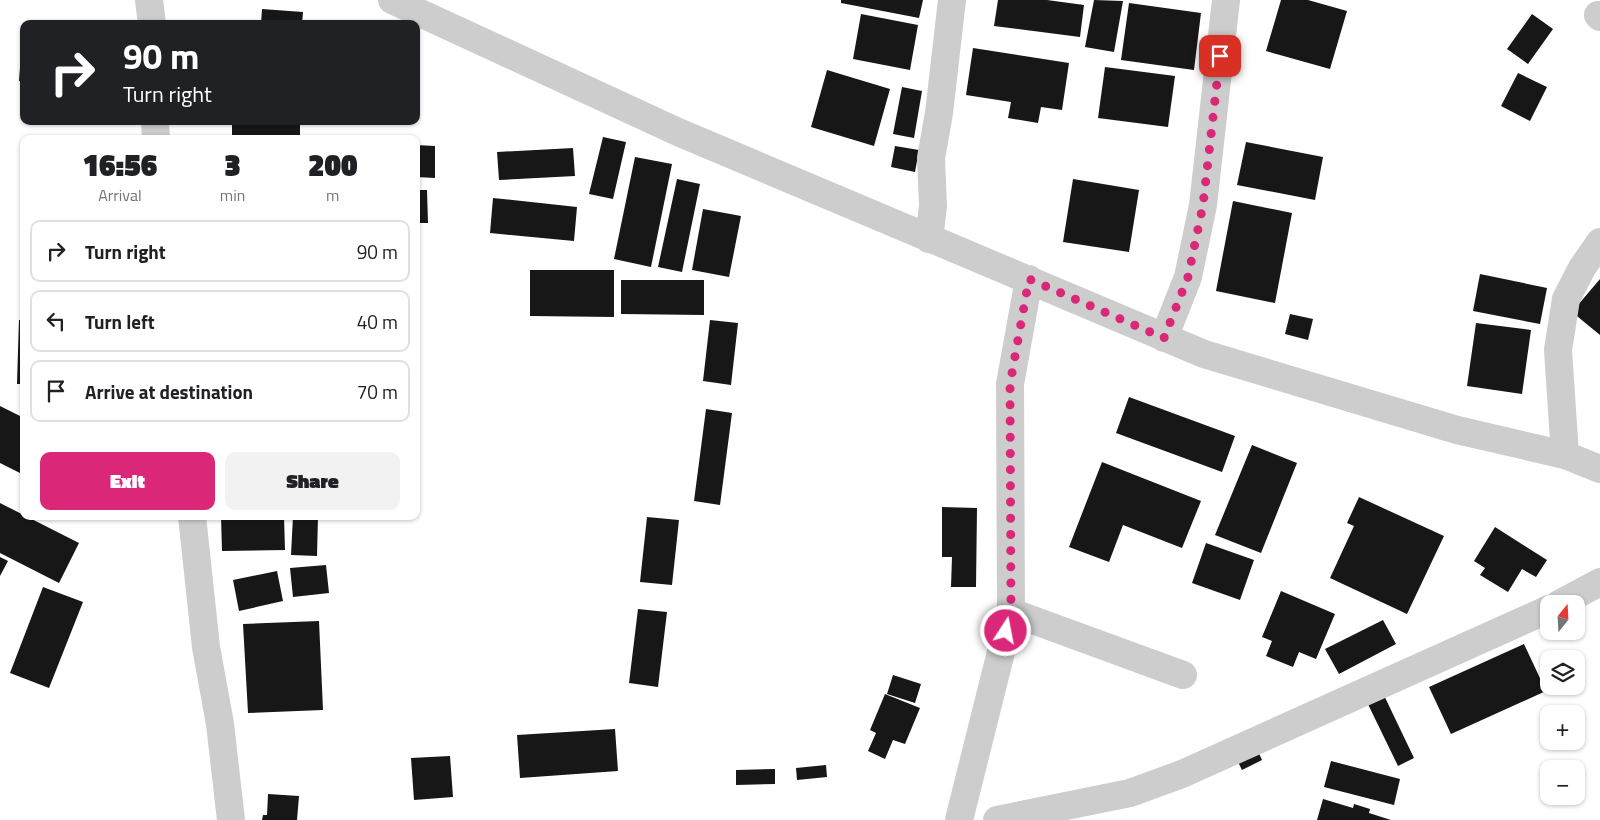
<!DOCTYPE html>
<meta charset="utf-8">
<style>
:root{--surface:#fff;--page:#f2f2f2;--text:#202124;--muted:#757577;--line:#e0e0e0;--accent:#db2777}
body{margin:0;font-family:"Titillium Web",sans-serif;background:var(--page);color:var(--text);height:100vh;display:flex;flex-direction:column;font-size:19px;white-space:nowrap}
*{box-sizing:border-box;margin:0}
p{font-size:16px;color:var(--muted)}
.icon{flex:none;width:28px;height:28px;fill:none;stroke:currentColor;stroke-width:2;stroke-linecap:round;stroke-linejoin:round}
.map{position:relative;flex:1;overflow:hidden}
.panel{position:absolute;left:20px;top:135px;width:400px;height:385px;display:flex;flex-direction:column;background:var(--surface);border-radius:10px;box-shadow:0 1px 4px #0004}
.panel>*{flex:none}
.guide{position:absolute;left:20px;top:20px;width:400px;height:105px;border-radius:10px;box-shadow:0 1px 4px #0004;background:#202124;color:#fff;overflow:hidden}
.needle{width:32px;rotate:18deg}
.tools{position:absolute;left:1540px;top:595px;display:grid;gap:10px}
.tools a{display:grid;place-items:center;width:45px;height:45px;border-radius:10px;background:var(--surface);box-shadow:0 1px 4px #0004;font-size:25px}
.pin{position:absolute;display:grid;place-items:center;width:42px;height:42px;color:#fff;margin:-21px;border-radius:10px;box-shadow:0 2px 8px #0006}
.me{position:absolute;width:55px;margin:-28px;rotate:11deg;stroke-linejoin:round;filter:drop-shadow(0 0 4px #0008)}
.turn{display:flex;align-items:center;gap:18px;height:105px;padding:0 20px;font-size:22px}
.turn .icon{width:65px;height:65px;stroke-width:2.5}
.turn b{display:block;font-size:35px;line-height:42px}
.eta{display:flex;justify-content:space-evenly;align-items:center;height:85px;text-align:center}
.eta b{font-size:30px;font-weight:800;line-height:35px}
.cta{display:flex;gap:10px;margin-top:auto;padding:10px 20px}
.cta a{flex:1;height:58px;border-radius:10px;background:var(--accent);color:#fff;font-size:20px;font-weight:800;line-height:58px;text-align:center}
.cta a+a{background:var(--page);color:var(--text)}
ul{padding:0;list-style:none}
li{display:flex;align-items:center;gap:15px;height:62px;margin:0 10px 8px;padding:0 10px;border:2px solid var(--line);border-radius:10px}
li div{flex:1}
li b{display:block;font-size:19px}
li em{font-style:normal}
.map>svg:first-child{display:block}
.building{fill:#171717}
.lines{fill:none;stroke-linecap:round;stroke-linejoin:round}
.minor{stroke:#cdcdcd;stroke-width:28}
.tertiary{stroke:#cdcdcd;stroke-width:28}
.route{stroke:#db2777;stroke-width:9;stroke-dasharray:0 16.2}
</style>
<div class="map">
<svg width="1600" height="820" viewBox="0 0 1600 820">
<rect width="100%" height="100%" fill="#fff"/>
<path class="building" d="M841,0H923L919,18L841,3Z
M998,0H1047L1084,5L1080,37L994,26Z
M1094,0L1123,1L1114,52L1085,47Z
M1281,0H1308L1347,11L1330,69L1266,51Z
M1129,3L1201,13L1194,70L1121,60Z
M262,9L303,12L302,24H261Z
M861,14L918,25L910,70L853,59Z
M1532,14L1553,29L1528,64L1507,49Z
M22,40H24V82L19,81Z
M973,48L1069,63L1062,110L1041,107L1038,123L1008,118L1011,102L966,95Z
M1105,67L1175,76L1168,127L1098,118Z
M827,70L890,89L874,146L811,127Z
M1518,73L1547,87L1530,121L1501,106Z
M902,87L922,91L914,138L893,134Z
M232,121H300V139H232Z
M603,137L626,142L613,199L589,194Z
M1246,142L1323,157L1315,200L1237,185Z
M416,145L435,146V178L416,177Z
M895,146L919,150L915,172L891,167Z
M573,148L575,176L499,180L497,152Z
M635,157L672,164L651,267L614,259Z
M677,179L700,184L682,272L658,267Z
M1073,179L1139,190L1129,252L1063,242Z
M416,190H427L428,223H416Z
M493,198L577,207L574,241L490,233Z
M1233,201L1292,213L1275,303L1216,291Z
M703,209L741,216L729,277L692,270Z
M530,270H614V317L530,316Z
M1480,274L1547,288L1540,324L1473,311Z
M1600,279V335L1572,312Z
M621,280H704V315L621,314Z
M1290,314L1313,319L1308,340L1285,334Z
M19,320H24V384H17Z
M710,320L738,323L731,385L703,381Z
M1476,323L1531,330L1522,394L1467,386Z
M1129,397L1235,436L1222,472L1116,433Z
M0,406L24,418V475L0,463Z
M706,409L732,413L720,505L694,501Z
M1252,445L1297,463L1261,553L1215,535Z
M1102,462L1201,501L1182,548L1123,525L1109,562L1069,547Z
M1359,497L1444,536L1407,614L1330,578L1354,526L1347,523Z
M0,503L79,543L59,583L0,553Z
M942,507L977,508L976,587H951L952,557H942Z
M221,516H284L285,550L222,551Z
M293,516H318L317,556L291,555Z
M647,517L679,520L672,585L640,582Z
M1495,527L1547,560L1536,577L1522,569L1508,592L1480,575L1485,568L1474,561Z
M1206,543L1254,560L1240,600L1192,583Z
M0,557L8,561L0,576Z
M326,565L329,593L293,597L290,568Z
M277,571L283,601L239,611L233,580Z
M43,587L83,602L49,688L10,673Z
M1281,591L1335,614L1316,659L1299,652L1293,667L1266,656L1272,641L1262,637Z
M638,609L667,612L658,687L629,683Z
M1383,620L1396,644L1339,674L1325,649Z
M319,621L323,710L248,713L243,624Z
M1524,644L1546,691L1451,734L1429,687Z
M893,675L921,684L915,703L887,694Z
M1380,687L1414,758L1398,766L1364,696Z
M885,694L920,708L905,744L893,740L885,759L868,751L876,733L870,730Z
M615,729L618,771L520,778L517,735Z
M1254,742L1262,760L1242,770L1233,752Z
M450,756L453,797L414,800L411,758Z
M1331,761L1400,779L1394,805L1324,787Z
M826,765L827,777L797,780L796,768Z
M775,769V784L736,785V770Z
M268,794L299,796L297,820H262L263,815H267Z
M1323,799L1353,808L1354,804L1370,809L1369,813L1391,820H1317Z"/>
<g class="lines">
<path class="minor" d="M392,0L678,132L1204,354L1457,430L1565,455L1600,469
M1598,15L1600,17
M929,239L933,206L931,158L939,113L952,0
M1164,338L1188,277L1203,205L1226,0
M1565,455L1558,350L1566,299L1582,268L1600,242
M1559,604L1600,582
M1011,612L1183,675
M959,820L1011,612L1010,384L1029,279
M997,820L1130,793L1182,774L1549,609"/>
<path class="tertiary" d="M149,0L152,24
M155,121L156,139
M192,516L206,647L220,724L231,820"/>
</g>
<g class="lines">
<path class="route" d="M1006,631L1011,612L1010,384L1029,279L1164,338L1188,277L1203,205L1220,56"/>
</g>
</svg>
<div class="tools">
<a><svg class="needle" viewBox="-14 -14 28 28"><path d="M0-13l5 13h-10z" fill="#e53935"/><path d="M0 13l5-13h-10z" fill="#757577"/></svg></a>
<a><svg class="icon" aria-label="layers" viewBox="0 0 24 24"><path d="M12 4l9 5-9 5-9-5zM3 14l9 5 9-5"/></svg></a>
<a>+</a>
<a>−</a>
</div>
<div class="pin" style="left:1220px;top:56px;background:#d93025"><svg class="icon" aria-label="arrive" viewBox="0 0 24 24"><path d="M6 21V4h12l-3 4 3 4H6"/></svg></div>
<svg class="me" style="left:1006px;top:631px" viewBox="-20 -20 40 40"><circle r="17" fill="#db2777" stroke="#fff" stroke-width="3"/><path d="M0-11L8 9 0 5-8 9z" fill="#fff"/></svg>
<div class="guide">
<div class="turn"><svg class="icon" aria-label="right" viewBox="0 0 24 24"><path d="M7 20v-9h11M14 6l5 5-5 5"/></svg><div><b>90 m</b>Turn right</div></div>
</div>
<section class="panel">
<div class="eta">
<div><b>16:56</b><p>Arrival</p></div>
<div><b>3</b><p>min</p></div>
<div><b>200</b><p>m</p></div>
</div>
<ul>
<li><svg class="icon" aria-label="right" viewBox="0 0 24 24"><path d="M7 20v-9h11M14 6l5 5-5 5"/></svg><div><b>Turn right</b></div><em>90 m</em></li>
<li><svg class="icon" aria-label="left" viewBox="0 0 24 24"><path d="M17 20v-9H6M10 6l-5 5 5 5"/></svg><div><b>Turn left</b></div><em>40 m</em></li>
<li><svg class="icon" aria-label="arrive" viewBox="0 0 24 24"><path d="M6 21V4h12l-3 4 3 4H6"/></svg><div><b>Arrive at destination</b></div><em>70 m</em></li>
</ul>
<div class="cta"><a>Exit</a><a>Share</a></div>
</section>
</div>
